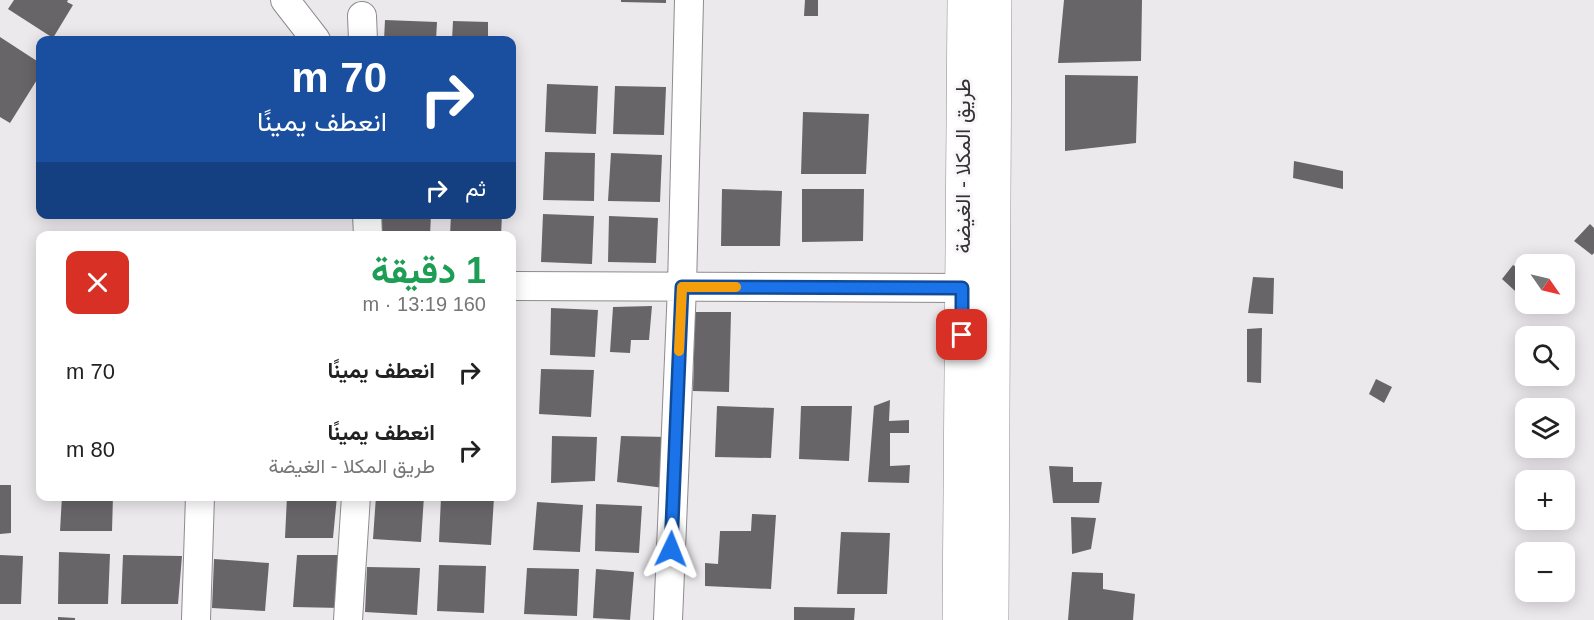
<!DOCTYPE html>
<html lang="ar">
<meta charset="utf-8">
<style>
:root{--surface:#fff;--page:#f2f2f2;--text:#222;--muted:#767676}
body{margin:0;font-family:Arial,Vazirmatn,sans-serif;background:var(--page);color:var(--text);direction:rtl;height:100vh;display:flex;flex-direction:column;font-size:22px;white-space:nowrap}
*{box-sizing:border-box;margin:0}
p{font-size:20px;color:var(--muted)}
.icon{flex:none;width:33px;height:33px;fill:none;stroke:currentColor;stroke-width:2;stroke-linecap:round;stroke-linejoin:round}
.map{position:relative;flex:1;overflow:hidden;direction:ltr}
.sheet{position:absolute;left:36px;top:231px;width:480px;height:270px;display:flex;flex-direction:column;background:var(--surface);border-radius:12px;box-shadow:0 3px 15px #0003;direction:rtl}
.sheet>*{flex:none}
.banner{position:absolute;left:36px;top:36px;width:480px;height:183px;border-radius:12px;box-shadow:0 3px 15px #0003;direction:rtl;background:#1a4fa0;color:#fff;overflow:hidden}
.needle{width:39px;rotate:124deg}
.controls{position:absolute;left:1515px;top:254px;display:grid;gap:12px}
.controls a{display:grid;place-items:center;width:60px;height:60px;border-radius:12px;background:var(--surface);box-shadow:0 3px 15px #0003;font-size:30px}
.pin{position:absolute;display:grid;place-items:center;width:51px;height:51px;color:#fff;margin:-26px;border-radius:12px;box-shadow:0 3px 9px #0006}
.me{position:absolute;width:66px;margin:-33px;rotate:2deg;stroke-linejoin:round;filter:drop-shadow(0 0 4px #0008)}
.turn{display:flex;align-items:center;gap:21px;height:126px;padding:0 30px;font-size:27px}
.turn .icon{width:78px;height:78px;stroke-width:2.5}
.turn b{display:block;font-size:42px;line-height:51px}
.then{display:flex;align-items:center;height:57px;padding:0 30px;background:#0003;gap:12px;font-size:22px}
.round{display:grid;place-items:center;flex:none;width:63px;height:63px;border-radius:12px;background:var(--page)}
.summary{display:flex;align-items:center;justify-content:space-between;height:102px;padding:0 30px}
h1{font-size:36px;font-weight:700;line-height:45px;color:#1e9e55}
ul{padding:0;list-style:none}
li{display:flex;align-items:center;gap:18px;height:78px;padding:0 30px}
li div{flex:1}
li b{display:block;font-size:22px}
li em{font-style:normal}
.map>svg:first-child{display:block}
.building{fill:#676568}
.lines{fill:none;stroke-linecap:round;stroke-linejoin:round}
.street-casing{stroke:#8e8b8e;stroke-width:30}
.highway-casing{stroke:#8e8b8e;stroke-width:34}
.street{stroke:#fff;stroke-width:28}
.highway{stroke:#fff;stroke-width:33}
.route-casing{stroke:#114b97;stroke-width:15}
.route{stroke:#1a73e8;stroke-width:10}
.slow{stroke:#f59e0b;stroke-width:10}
.labels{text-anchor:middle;stroke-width:6;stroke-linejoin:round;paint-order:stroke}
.street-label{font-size:21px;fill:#343234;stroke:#f9f6f9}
</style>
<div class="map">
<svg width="1594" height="620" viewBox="0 0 1594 620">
<rect width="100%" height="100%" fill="#ece9ec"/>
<path class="building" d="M14,0H68L67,2L73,5L53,38L8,9Z
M621,0H666V3L621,2Z
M805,0H818V16H804Z
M1064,0H1142L1141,61L1058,63Z
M385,20L437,22L436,40H384Z
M453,21L488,22V40H452Z
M0,37L40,63V75L10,123L0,117Z
M1065,75L1138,76L1136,143L1065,151Z
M547,84L598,86L596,134L545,132Z
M615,86L666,87L664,135L613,134Z
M803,112L869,114L866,174H801Z
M545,152L595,153L594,201L543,200Z
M611,153L662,155L660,202L608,201Z
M1294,161L1343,171V189L1293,178Z
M722,189L782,191L780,246H721Z
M802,189H864L863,241L802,242Z
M379,214H431L430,236H378Z
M451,214H502L501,236H450Z
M543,214L594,216L592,264L541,262Z
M609,216L658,218L656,263L608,262Z
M1590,224L1594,228V253L1592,255L1574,241Z
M1513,265L1526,273V301L1502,279Z
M1253,277L1274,278L1273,314L1248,313Z
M652,306L649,340H631L630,353L610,352L613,307Z
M551,308L598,310L595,357L550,355Z
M695,312H731L729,392L693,391Z
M1262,328L1261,383L1247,382V329Z
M541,369L594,370L591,417L539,414Z
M1376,379L1392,387L1384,403L1369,394Z
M890,400L889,421L909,420V433H890V466L910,465L909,483L868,482L874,406Z
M717,406L774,408L771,458L715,457Z
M801,406H852L849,461L799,459Z
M552,436L597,437L595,481L551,483Z
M621,436L667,437L664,488L617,482Z
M1049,466L1073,467V482H1102L1099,503H1053Z
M0,485H11V533L0,534Z
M62,496H113L112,531H60Z
M287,496H337L333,538H285Z
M376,496H424L421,542L373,539Z
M441,497L494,498L491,545L439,542Z
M537,502L583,505L580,552L533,550Z
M596,504L642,506L639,553L595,551Z
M752,514L776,515L771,589L705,586V563L718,564L720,531H751Z
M1071,517L1096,518L1091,549L1072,554Z
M841,532L890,533L887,594H837Z
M59,552L110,554L108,604H58Z
M0,555L23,556L21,604H0Z
M123,555L182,556L178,604H121Z
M297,555H344L341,608L293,607Z
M214,559L269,563L265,611L212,608Z
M439,565L486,566L484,613L437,611Z
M367,567L420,568L417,615L365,612Z
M527,568L579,569L577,616L524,614Z
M596,569L634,572L630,620L593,618Z
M1072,572L1103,573V589L1135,594L1133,620H1068Z
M794,607L855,608L854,620H794Z
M58,617L75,618V620H58Z"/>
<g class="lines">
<defs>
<path id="street" d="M285,0L316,40
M362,16L363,40
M367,214L368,236
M512,286L962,288
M196,620L200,496
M348,620L356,496
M668,620L682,287L689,0"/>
<path id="highway" d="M959,620L964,0
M992,620L995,0"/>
</defs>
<use href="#street" class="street-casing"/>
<use href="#highway" class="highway-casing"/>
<use href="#street" class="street"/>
<use href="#highway" class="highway"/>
</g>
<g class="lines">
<defs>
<path id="route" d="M671,549L682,287L962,288V335"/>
</defs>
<use href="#route" class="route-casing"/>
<use href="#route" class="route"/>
<path class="slow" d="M679,351L682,287H736"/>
</g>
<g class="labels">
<g class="street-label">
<text transform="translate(963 166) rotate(-90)" y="7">طريق المكلا - الغيضة</text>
</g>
</g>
</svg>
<div class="controls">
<a><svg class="needle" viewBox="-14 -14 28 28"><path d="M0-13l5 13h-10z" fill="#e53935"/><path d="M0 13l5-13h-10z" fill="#767676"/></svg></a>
<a><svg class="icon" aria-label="search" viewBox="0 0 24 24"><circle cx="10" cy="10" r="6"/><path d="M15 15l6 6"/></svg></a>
<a><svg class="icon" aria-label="layers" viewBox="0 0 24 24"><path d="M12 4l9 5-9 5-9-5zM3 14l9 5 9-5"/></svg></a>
<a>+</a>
<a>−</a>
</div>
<div class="pin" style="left:962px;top:335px;background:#d93025"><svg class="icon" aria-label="arrive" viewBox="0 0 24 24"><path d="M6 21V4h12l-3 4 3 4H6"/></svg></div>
<svg class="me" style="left:671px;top:549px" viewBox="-20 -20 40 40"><path d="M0-17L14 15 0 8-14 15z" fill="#1a73e8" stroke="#fff" stroke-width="4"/></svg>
<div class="banner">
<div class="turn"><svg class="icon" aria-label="right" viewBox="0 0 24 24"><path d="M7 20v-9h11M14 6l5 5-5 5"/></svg><div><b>70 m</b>انعطف يمينًا</div></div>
<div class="then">ثم<svg class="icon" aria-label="right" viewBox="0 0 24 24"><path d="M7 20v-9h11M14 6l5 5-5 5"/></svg></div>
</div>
<section class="sheet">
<div class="summary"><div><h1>1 دقيقة</h1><p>160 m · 13:19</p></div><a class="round" style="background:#d93025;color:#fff"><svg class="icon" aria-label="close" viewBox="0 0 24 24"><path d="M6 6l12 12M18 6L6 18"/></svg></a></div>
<ul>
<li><svg class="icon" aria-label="right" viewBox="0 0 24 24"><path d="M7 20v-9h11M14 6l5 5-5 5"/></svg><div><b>انعطف يمينًا</b></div><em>70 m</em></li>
<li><svg class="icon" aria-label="right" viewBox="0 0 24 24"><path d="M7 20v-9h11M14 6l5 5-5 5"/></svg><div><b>انعطف يمينًا</b><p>طريق المكلا - الغيضة</p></div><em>80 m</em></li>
</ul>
</section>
</div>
